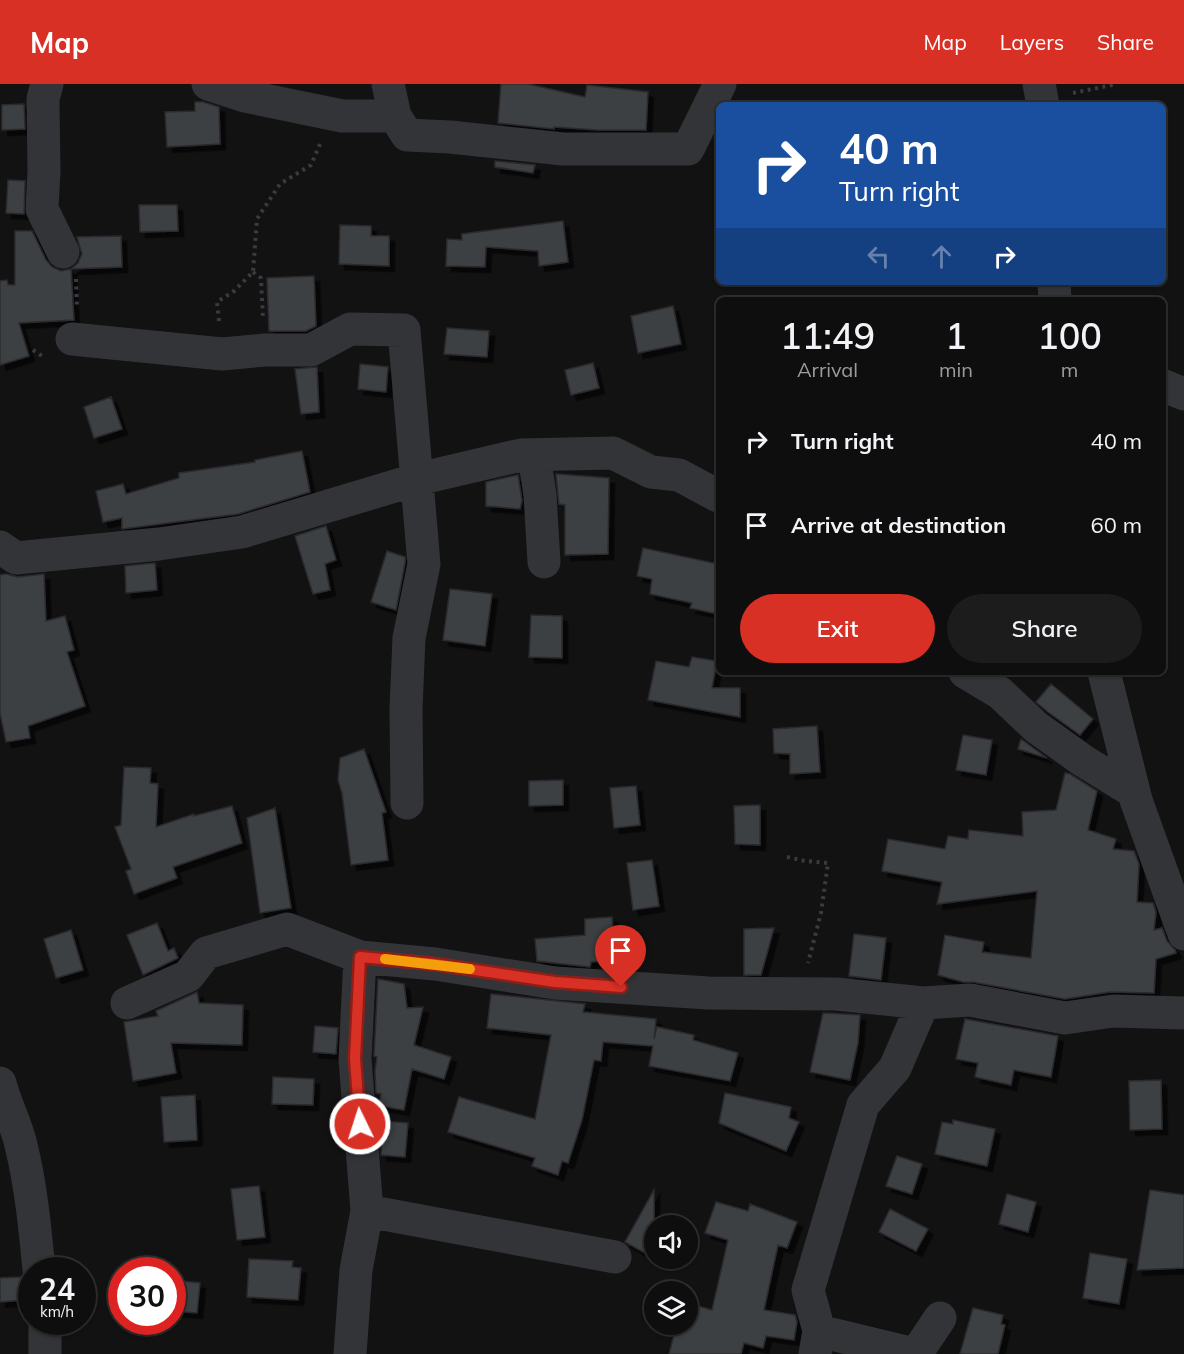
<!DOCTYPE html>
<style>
:root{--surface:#0e0e0e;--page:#1c1c1c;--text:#f1f3f6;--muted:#9b9c9e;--line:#2e2e2e;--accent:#d93025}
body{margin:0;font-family:Mulish,sans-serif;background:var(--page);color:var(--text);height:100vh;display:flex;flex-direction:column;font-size:22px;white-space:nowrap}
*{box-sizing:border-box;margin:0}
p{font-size:20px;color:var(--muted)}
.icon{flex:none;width:33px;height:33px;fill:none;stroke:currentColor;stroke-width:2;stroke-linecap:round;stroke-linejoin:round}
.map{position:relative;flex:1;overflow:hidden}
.panel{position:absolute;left:716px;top:213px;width:450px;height:378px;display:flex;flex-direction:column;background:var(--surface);border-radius:9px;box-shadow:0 2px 4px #0004,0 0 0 2px var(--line)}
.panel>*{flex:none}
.banner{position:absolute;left:716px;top:18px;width:450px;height:183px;border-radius:9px;box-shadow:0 2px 4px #0004,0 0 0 2px var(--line);background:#1a4fa0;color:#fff;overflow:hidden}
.tools{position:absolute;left:644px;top:1131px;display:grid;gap:12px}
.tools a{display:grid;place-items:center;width:54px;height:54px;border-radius:50%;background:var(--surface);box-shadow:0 2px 4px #0004,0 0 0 2px var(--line);font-size:30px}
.speed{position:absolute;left:18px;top:1173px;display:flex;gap:12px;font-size:30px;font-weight:700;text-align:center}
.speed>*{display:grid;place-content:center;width:78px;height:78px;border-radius:50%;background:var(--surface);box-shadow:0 2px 4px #0004,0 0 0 2px var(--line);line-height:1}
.speed small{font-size:15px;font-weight:400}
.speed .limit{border:9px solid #d22;background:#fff;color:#111}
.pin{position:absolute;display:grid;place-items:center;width:51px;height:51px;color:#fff;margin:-62px -26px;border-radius:50% 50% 50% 0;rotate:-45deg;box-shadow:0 0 6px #0007}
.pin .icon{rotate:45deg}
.me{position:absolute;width:66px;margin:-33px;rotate:356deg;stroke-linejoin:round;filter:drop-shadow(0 0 4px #0008)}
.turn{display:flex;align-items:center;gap:21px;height:126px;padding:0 24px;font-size:27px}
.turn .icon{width:78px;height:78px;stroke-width:2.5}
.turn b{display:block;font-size:42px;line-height:51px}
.lanes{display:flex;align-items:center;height:57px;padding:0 24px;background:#0003;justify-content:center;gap:30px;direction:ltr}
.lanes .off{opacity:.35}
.eta{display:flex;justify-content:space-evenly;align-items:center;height:102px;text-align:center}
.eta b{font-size:36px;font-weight:600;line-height:42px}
.cta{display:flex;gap:12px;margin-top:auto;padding:12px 24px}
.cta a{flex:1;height:69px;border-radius:36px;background:var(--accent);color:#fff;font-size:24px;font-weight:600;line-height:69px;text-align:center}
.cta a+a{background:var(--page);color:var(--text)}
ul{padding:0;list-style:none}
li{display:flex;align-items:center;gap:18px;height:84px;padding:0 24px}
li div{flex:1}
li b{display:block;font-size:22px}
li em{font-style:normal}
header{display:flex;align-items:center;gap:36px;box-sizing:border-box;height:84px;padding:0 30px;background:var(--accent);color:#fff}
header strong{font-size:28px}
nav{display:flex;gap:33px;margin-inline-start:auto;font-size:21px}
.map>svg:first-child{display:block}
.building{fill:#3e3f43;stroke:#2c2c2f;stroke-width:1.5;filter:url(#shadow)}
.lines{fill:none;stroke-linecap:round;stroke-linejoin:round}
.path{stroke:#393b3f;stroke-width:4;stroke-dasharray:3 4.5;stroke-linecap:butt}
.minor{stroke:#333438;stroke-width:33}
.route-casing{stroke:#8d1f18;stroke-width:15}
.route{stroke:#d93025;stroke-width:10}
.slow{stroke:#f59e0b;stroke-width:10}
</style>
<header>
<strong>Map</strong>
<nav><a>Map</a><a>Layers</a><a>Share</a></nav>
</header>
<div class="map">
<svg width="1184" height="1270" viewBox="0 0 1184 1270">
<defs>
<filter id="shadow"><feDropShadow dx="5.5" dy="5.5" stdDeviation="0" flood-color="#0009"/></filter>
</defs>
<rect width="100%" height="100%" fill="#121213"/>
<path class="building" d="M501,0H528L585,13L587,1L648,8L646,46H598L554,43V45L498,39Z
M195,18H203L219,23L220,60L167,63L165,28L195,27Z
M24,20L25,45L2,46V21Z
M495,77L535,81L533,89L495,83Z
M8,96L25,97L24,130L6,129Z
M139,121H177L178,147L140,148Z
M563,137L568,178L539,182L538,167L486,163L485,183L446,182L447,155L462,156V150Z
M340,141L371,142V152H389V182L339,180Z
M15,147H32L46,176L52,183L61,187L71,185L74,236L19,239L29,272L0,281V197L7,196L8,201H15Z
M121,152L122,183L71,185L78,179L82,170L77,153Z
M314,192L316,242L306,247H269L267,194Z
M673,222L681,260L638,269L631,232Z
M447,244L489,247L487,273L444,270Z
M593,279L599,304L571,311L565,286Z
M360,280L388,283L386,308L358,305Z
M317,283L319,328L301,330L295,285Z
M111,313L122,345L94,354L84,323Z
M302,367L310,408L238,430L122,445V434L103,438L96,407L123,400L126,410L179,394V389L255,378V376Z
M556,390L609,394L608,470L565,471V421L559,420Z
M518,391L522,417L520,425L486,422V398Z
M326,442L336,476L325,480L330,506L313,510L295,452Z
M643,464L718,480V530L690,524L692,519L650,510L652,495L637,492Z
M387,467L405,473V479L396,526L371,518Z
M155,479L157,506L126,509L125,482Z
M6,490L18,493L44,490L46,537L65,532L74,566L67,568L85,622L28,642L30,654L6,658L0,629V491Z
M450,505L492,510L485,562L443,556Z
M531,531L562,532V574L529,573Z
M692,573L717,577L712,604H740V633L648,616L656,577L689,583Z
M1051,600L1093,635L1080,651L1048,628L1036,618Z
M817,642L820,688L790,690V670L774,669L773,645Z
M963,651L992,656L986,691L956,686Z
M1021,655L1025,658L1047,674L1018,665Z
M364,665L386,728L382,729L388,776L351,781L342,709L338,696L340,674Z
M124,683L151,684L150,699L158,700L156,743L194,730V732L232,722L242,759L173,783L177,794L134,810L126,787L131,785L115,743L121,741Z
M1065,689L1070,690L1097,707L1088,746L1116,755L1113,765L1134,767L1139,780L1137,818L1153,819L1156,828L1154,846L1162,844L1167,857L1175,866L1176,869L1156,875L1154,909L1110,908L1065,915L973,898H963L938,891L945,851L984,858L982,868L1031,874L1037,807L937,820L942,798L882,787L888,755L945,765L948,752L968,755L969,746L1023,752L1022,728L1056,726Z
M563,696V721L529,722V697Z
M636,702L640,741L614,744L610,704Z
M760,721V761L735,760L734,722Z
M275,724L291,824L260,829L247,734Z
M652,776L659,822L633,826L627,779Z
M612,833L615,876L591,878L590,883L537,877L535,855L585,851V835Z
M157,839L168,867L174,864L178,874L143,891L127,851Z
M774,844L761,891H744V845Z
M71,846L83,886L56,894L44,855Z
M854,850L886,854L881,896L849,892Z
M378,895L404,900L407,924L423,923L414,961L451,973L444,995L412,985L404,1026L379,1022L381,1010L376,1009L375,987L377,973L374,972Z
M197,908L199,919L243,921L242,961L171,959L176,989L133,997L124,938L158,932L156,927Z
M491,910L585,920L583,928L656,935L654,955L657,943L694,951L693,956L738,969L730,997L649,982L653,962L603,958L601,977L594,976L582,1036L568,1079L562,1077L558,1091L532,1082L535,1074L448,1048L459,1013L535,1035L551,951L487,944Z
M823,929L860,931L858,959L850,996L810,988Z
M965,935L1058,952L1051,993L1014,986L1011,1001L975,993L978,979L956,975Z
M315,942L338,944L336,970L313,968Z
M273,993L314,995L313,1021L272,1020Z
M1161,996L1162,1045L1130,1046L1129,997Z
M725,1009L791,1023L789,1034L799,1038L786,1067L719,1039Z
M195,1011L197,1056L164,1058L161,1013Z
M953,1036L995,1045L987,1082L935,1070L942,1038L953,1040Z
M383,1037L408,1039L405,1073L381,1071Z
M897,1072L922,1080L912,1110L886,1102Z
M259,1102L265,1153L237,1156L231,1105Z
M654,1106V1174L625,1158Z
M1150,1106L1184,1111V1184L1137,1186Z
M1007,1110L1036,1118L1028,1148L999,1140Z
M716,1118L748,1127L750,1120L797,1138L787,1164L778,1161L764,1226L795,1231L797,1238L794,1256L766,1252L763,1264L744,1259L741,1270H669L677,1240H687V1219L712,1226L728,1156L705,1149Z
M890,1125L928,1145L916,1167L879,1148Z
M1090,1169L1127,1175L1119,1220L1083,1214Z
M249,1175L293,1177L292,1183L301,1184L298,1216L247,1213Z
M22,1193L24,1216L0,1218V1194Z
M172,1196L200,1199L197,1229L172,1227Z
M973,1224L1003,1231L1001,1240L1005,1241L998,1270H960Z"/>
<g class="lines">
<path class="path" d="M1073,9L1117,0
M253,188L261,194L263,235
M76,195L77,224
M219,237L217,218L234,207L253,188L257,135L280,100L311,81L320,60
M33,266L45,274
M787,773L805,777L828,779L821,829L808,879"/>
<path class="minor" d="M47,0L43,15L44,87L42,125L63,168
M208,0L245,12L342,32H395L407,51L450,53L563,65H688L720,0
M388,0L395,32
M1039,0L1043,21
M1054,198L1055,216
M72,255L222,270L265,266H311L350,245L404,246L424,480L409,554L406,625L407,719
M1162,301L1184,310
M534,371L540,411L544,478
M0,463L16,474L159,460L242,448L418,395L521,371L613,369L651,388L679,391L718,412
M965,588L1000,609L1036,643L1082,676L1134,708
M1104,588L1136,716L1184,850
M360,873L435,880L555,899L708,909L836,910L923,919L970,916L1065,934L1113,927L1184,929
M127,919L188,892L206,869L287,845L360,873L355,975L367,1127L356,1186L350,1270
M0,999C5,1020 16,1039 21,1061C31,1102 35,1144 39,1186
M367,1127L615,1173
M45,1238V1270
M819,1247L914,1270
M815,1270L819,1247L808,1206L863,1021L895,984L923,919
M916,1270L940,1234"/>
</g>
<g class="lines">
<defs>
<path id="route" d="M360,1040L355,975L360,873L435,880L555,898L621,903"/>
</defs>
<use href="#route" class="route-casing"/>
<use href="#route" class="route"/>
<path class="slow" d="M385,875L470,885"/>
</g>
</svg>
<div class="tools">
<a><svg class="icon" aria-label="sound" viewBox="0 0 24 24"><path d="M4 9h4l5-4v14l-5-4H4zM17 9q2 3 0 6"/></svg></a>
<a><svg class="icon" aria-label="layers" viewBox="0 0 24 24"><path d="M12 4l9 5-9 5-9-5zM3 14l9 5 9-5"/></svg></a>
</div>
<div class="speed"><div>24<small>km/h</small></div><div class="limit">30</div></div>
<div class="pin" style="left:621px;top:903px;background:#d93025"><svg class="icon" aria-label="arrive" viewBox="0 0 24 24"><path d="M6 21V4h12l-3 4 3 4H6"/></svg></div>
<svg class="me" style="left:360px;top:1040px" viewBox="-20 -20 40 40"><circle r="17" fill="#d93025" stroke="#fff" stroke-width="3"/><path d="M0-11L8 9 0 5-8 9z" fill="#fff"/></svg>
<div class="banner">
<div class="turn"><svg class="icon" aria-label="right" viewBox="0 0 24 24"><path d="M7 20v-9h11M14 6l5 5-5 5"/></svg><div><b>40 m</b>Turn right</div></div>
<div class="lanes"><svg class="icon off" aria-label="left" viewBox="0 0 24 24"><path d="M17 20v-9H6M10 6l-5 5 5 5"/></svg><svg class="icon off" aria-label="ahead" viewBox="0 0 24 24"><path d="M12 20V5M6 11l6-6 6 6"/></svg><svg class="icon" aria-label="right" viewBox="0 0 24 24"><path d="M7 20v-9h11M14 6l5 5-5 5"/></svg></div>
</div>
<section class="panel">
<div class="eta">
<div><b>11:49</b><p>Arrival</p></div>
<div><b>1</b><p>min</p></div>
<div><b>100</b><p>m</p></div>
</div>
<ul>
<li><svg class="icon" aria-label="right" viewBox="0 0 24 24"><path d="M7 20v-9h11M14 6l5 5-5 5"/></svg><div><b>Turn right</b></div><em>40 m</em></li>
<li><svg class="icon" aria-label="arrive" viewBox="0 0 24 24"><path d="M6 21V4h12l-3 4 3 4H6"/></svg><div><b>Arrive at destination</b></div><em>60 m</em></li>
</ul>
<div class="cta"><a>Exit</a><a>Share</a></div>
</section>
</div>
